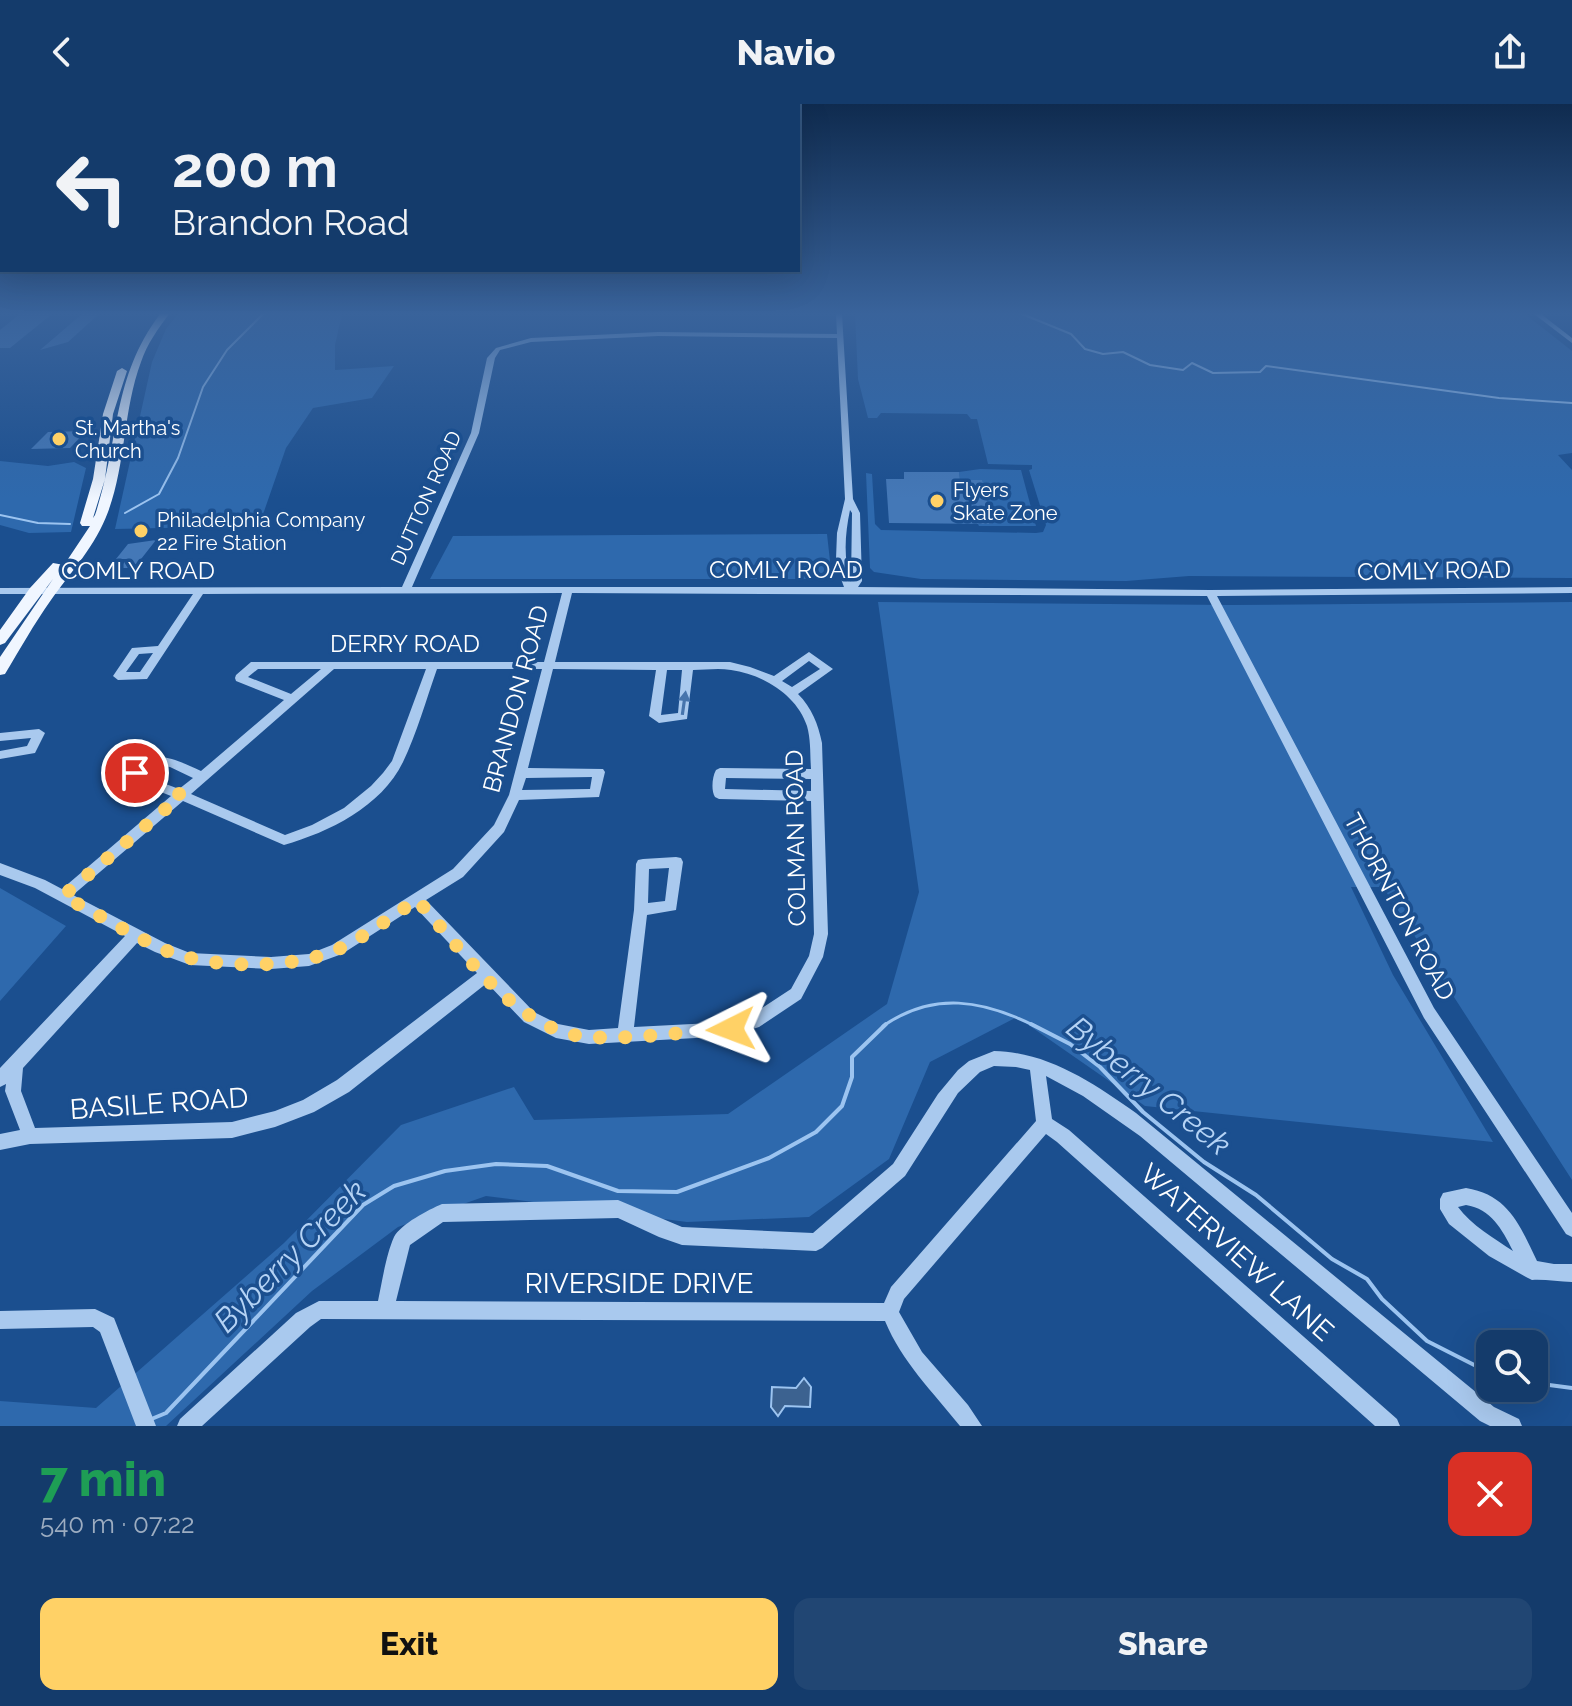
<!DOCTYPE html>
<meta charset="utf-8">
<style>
:root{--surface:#143b6b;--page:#214673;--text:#f1f3f6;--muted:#9dadc1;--line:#33557e;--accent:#ffd166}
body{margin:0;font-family:Raleway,sans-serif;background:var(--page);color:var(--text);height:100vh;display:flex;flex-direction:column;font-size:30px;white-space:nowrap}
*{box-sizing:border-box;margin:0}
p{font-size:26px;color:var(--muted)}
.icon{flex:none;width:44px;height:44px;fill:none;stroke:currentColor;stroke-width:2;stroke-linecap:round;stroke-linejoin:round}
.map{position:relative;height:1322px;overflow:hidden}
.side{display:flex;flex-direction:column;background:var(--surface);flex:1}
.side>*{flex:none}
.top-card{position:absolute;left:0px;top:0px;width:800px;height:168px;box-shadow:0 8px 32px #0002,0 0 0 2px var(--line);background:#143b6b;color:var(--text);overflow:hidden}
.tools{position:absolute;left:1476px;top:1226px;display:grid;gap:16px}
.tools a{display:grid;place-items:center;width:72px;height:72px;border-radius:16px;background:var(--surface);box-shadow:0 8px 32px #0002,0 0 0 2px var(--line);font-size:40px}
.pin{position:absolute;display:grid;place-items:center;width:68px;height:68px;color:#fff;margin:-34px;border:4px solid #fff;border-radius:50%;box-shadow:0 2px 8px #0007}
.me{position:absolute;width:88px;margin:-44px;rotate:267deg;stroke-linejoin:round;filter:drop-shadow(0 0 6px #0008)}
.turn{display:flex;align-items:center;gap:28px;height:168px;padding:0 40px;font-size:36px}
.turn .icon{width:104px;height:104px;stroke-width:2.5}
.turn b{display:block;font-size:56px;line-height:68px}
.round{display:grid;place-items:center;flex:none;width:84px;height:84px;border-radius:16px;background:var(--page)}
.headline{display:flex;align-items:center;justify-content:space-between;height:136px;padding:0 40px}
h1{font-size:48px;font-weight:800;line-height:60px;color:#1e9e55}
.action{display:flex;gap:16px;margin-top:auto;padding:16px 40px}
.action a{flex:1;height:92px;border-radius:16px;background:var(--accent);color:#111;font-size:32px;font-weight:800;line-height:92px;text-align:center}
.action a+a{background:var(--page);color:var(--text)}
header{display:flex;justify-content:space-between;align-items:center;height:104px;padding:0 40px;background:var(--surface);font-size:36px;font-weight:800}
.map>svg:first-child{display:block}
.green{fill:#2e69ad}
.water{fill:#3c6290;stroke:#9cc4f0;stroke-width:2}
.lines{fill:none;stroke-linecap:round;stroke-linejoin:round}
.stream-far2{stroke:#9cc4f0;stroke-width:2}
.stream-far1{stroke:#9cc4f0;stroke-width:3}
.stream{stroke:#9cc4f0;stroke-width:4}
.building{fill:#4478b7}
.minor{fill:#a9c9ee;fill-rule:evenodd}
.major{fill:#f0f6ff;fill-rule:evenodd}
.oneway{fill:#4674ac}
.route{stroke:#ffd166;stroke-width:14;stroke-dasharray:0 25.2}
.poi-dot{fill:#ffd166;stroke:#1b4f8f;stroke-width:3}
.labels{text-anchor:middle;stroke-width:7;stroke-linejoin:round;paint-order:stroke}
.far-poi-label{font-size:20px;fill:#fff;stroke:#1b4f8f;text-anchor:start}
.far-street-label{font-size:20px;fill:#fff;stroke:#1b4f8f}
.street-label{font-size:24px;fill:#fff;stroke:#1b4f8f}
.near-street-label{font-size:28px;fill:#fff;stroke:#1b4f8f}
.near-water-label{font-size:32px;font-style:italic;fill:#b5d3f5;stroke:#1b4f8f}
</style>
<header><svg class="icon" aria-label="back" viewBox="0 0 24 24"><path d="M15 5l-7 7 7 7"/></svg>Navio<svg class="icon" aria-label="share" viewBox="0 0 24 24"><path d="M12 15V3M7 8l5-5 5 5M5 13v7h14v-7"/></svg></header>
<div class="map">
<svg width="1572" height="1322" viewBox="0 0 1572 1322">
<rect width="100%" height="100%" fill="#1b4f8f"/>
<path class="green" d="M178,210H342L335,241V266L394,262L372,294L313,304L286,344L259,422L115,425L152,258L166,225Z
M855,210H1525L1572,247V349L1558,351L1572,366V474L1189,472L1126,477L921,475L874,468L870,464L866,369L872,370L875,420L881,426L1036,429L1043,428L1046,421L1029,366L1032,365V361L988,360L977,315H971L967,310L881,309L877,314H868L858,275Z
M0,357L48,362L74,358L86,364L71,428L29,429L0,421Z
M980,365L1021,366L1036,422H979L978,420L991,419L960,376L959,368Z
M827,430L832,475H430L453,432Z
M878,498L1231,501L1572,498V1076L1383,783H1351L1393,871L1493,1038L1145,1002L1017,913L930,958L889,1055L809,1113L687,1118L486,1092L398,1123L312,1187L166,1322H0V1297L96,1304L284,1139L401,1021L514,983L534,1016L728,1010L887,900L919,788Z
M0,784L66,822L0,897Z"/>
<path class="water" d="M804,1274L811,1283L810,1303L785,1302L778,1312L771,1303L772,1283L796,1284Z"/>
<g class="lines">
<path class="stream-far2" d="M1022,210L1071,230L1085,245L1103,250L1123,248L1150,261L1183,266L1192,259L1213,269L1260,268L1266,262L1499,294L1572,299
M125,409L159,390L178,354L203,283L227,246L263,210
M0,411L38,419L70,420"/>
<path class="stream-far1" d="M883,922C934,887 983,896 1035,922"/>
<path class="stream" d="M1031,920L1070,940L1100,963L1143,1008L1204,1058L1256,1091L1332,1155L1367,1175L1382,1195L1427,1237L1490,1269
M1534,1279L1572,1284
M149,1316L166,1309L363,1101L394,1082L445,1067L496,1060L547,1062L618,1087L677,1088L769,1054L816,1028L842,1002L852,973V953L886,920"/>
</g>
<path class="building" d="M20,210H52L10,244H0V226Z
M82,210H99L68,238L40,246Z
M86,327L70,344L31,345L48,328Z
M904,368H959L960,376H982L992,420L889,419L886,375H904Z
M156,436L134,464H120L127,455H116L128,440Z"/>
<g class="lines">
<path class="minor" d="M836,210H842L853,395L860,409L862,477L858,483L1210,486L1572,483V489L1217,492L1434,904L1572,1109V1133L1566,1130L1424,914L1207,492L572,489L555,558H730L750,563L774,572L809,548L833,565L798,590C812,604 818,620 822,639L828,830L823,853L801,895L759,923L731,932L589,940L556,934L524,918L487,879L349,988L314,1008L275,1023L232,1034L30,1040L0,1046V1030L20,1026L5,987L6,980L0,983V964L125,832L35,784L0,771V759L45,776L62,785L171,692L133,677L129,669C152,642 174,655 201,667L284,596L236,577L235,574L236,571L251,558H544L562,489L203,490L147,575L118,576L113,572L132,544L158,542L193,490H0V484L402,483L471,329L487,254L496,244L531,234L658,228L837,230ZM658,232L837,234L845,395L837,429L836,455L838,467L844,483H412L479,329L495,254L500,246L531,238ZM850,406L852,409L851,478C843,454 845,430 850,406ZM153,549L140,568H126L139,550ZM809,557L820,565L792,583L782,577ZM258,565H321L291,590L248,573ZM334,565H426L392,657L383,669L371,682L344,704L312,721L285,731L191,690ZM437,565H542L509,691L494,721L453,765L332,841L309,850L271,853L190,849L165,839L73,791L183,697L284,741C329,728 381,703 403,658C417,629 426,596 437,565ZM553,565L656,566L649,612L659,619L687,615L693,566C705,566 718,564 731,566C762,570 797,591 807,622C811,636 810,651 811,665L720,664L716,666C712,673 711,687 715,693L719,695L811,697L814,830L809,852L791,885L750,912L731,918L634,923L647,811L676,806L683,758L681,754L676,753L643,755L638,756L636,760L634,806L618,924L589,926L558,920L534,908L426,796L463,773L504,728L519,696L599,693L605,668L603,665L528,664ZM667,566H682L678,609L661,611ZM161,661L170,663L193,674L179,685L142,671L149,665ZM592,673L590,685L522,686L526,674ZM726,674L811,675V687L725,685ZM669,764L665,797L648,799L649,765ZM415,803L477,869L337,976L303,996L275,1007L232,1018L35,1024L21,987L23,964L137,839L155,848L190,861L271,865L309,862L342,850Z
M1534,210H1541L1572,234V239Z
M39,625L45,629L35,649L0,655V647L27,642L31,634L0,637V629Z
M994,947C1048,948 1093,979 1136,1009L1494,1303L1519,1315L1522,1322H1490L1480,1317L1140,1032L1083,992L1046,972L1052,1015L1069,1026L1397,1315L1400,1322H1375L1057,1038L1046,1030L904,1195L899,1208L922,1248L968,1301L982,1322H960C933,1288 902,1258 885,1217L321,1215L310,1223L202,1322H177L180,1315L296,1209L319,1197H378C382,1178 386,1151 394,1133C401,1120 428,1106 442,1100L618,1096L682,1123L813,1129L893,1060L938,990L958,966L969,957ZM994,962L1016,963L1030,966L1036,1017L891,1183L884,1199L396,1197L410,1141L443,1118L618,1114L659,1133L682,1141L816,1147L822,1144L905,1072L958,989L980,968Z
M1466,1084C1509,1091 1520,1122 1537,1157L1554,1160H1572V1178C1559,1178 1544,1175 1532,1176L1526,1173L1489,1152L1449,1120L1440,1105V1095L1443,1089ZM1466,1101C1491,1105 1502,1125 1513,1147C1495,1135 1471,1121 1458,1103Z
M95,1205L114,1214L156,1322H136L100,1228L93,1223L0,1225V1207Z"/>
<path class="major" d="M160,210H169C158,225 147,240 141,258C123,306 126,360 108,408C96,441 71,468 51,496C34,520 20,545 5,570L0,571V553L53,475L5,539L0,541V526L30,484L53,459L64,461L90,422H82L80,419L93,375L103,310L117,267L122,264L127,267L113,310L105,375L93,414L95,411C120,338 111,275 160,210Z"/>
</g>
<defs><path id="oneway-solid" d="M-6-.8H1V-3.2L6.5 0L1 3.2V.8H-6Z" transform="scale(2)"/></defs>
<use class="oneway" href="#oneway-solid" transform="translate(684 599) rotate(-82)"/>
<linearGradient id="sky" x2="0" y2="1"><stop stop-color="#0f2b4f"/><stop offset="0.53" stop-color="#39639b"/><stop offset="1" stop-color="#39639b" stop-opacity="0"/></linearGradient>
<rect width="1572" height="395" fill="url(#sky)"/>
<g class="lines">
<path class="route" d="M135,669L137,674L182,691L63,792C95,809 127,828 160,844C205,865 288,866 334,847C363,835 390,813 417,796C462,845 518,930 590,933C636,936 685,927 731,925"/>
</g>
<g class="poi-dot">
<circle cx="59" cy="335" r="8"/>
<circle cx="937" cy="397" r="8"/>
<circle cx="141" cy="427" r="8"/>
</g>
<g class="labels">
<g class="far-poi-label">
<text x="75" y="331">St. Martha's<tspan x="75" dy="23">Church</tspan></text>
<text x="953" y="393">Flyers<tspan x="953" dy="23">Skate Zone</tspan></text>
<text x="157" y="423">Philadelphia Company<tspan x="157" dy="23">22 Fire Station</tspan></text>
</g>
<g class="far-street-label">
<text transform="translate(426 394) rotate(-66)" y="7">DUTTON ROAD</text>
</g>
<g class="street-label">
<text x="786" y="474">COMLY ROAD</text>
<text x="138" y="475">COMLY ROAD</text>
<text transform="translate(1434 467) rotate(-1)" y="8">COMLY ROAD</text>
<text x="405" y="548">DERRY ROAD</text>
<text transform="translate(516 595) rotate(-75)" y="8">BRANDON ROAD</text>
<text transform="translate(796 734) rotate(-91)" y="8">COLMAN ROAD</text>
<text transform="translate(1399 803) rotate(62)" y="8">THORNTON ROAD</text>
</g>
<g class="near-street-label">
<text transform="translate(159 999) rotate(-4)" y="10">BASILE ROAD</text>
<text transform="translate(1237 1148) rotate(42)" y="10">WATERVIEW LANE</text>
<text x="639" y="1189">RIVERSIDE DRIVE</text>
</g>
<g class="near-water-label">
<text transform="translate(1149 982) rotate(39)" y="11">Byberry Creek</text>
<text transform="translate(290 1152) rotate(-45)" y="11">Byberry Creek</text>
</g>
</g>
</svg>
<div class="tools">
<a><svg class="icon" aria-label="search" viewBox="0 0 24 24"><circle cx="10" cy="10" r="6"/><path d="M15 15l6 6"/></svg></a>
</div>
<div class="pin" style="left:135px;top:669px;background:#d93025"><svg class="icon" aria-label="arrive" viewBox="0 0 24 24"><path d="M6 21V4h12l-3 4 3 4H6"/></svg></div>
<svg class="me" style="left:731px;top:925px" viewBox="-20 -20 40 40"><path d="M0-17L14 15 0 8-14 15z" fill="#ffd166" stroke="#fff" stroke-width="4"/></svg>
<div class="top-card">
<div class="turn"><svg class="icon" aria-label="left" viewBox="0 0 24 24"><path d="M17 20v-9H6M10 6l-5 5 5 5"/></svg><div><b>200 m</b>Brandon Road</div></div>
</div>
</div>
<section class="side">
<div class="headline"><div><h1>7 min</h1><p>540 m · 07:22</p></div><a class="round" style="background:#d93025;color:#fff"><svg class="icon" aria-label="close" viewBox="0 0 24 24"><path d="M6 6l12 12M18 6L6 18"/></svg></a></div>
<div class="action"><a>Exit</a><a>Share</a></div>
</section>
